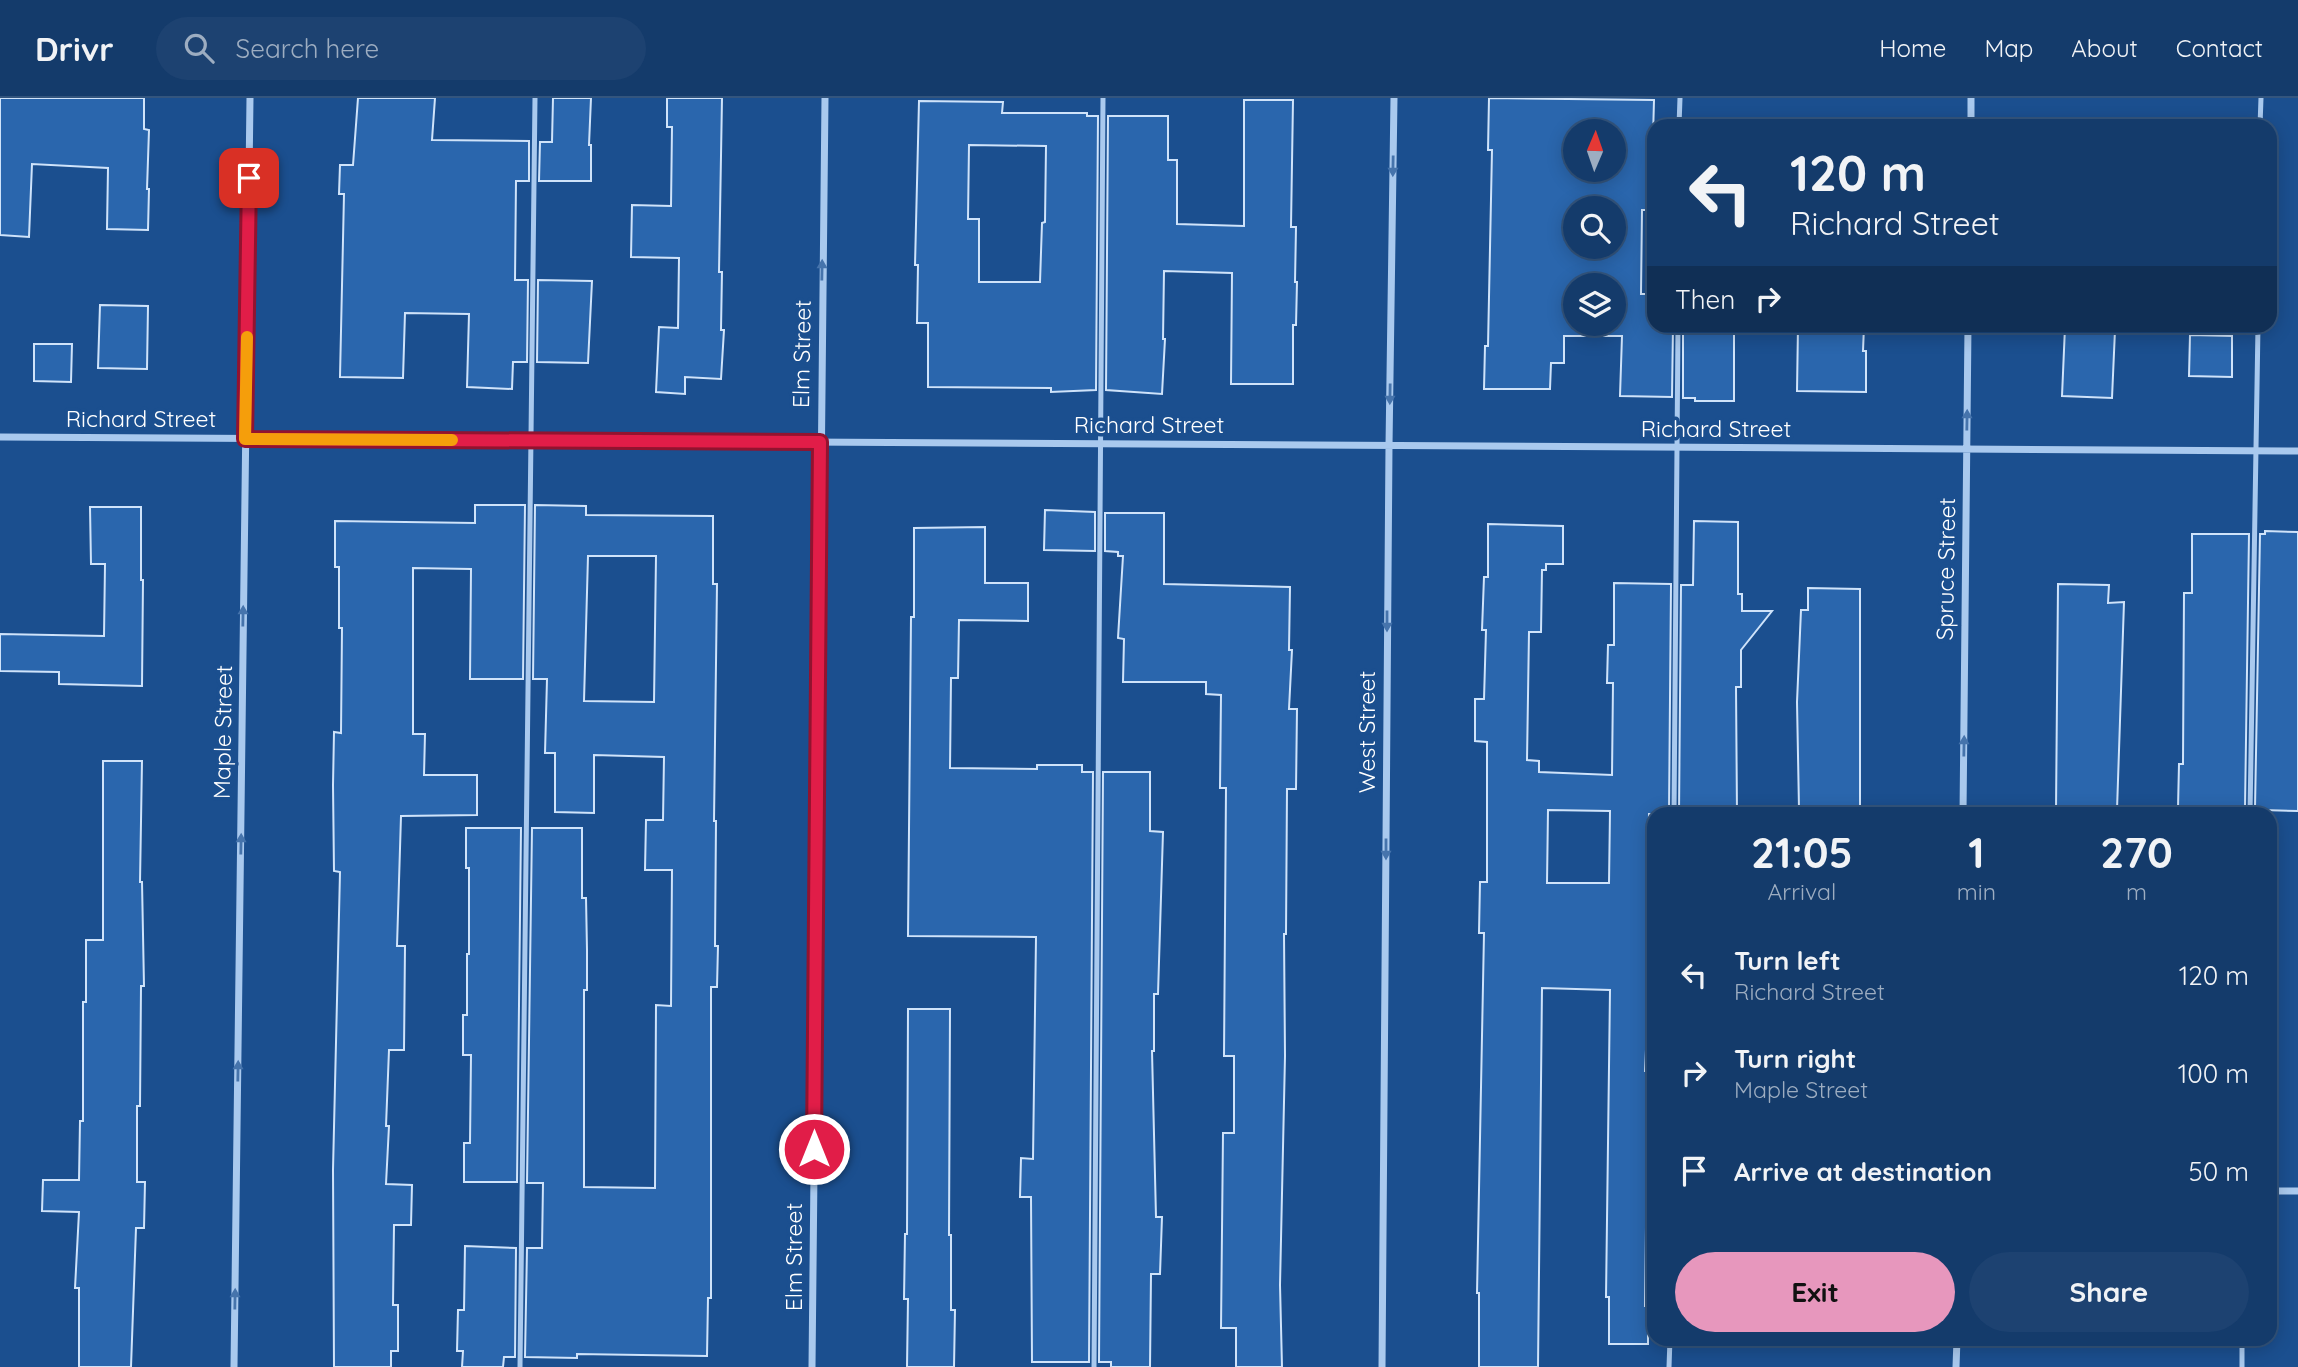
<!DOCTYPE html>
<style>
:root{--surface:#143b6b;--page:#1d4271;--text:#f1f3f6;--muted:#9dadc1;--line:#33557e;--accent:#e797bd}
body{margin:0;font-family:Quicksand,sans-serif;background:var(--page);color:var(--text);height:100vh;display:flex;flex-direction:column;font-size:26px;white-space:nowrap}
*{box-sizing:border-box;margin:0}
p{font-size:23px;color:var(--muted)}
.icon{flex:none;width:38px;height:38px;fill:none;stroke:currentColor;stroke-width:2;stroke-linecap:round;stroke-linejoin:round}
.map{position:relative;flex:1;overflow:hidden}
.side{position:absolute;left:1647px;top:709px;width:630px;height:539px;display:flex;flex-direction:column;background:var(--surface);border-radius:21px;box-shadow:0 4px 18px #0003,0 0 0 2px var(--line)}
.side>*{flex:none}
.banner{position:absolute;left:1647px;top:21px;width:630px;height:214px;border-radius:21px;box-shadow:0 4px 18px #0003,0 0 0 2px var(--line);background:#143b6b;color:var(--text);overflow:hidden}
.needle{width:46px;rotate:2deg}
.controls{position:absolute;left:1563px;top:21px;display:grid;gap:14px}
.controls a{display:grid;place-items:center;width:63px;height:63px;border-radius:50%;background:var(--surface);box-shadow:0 4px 18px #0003,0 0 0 2px var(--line);font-size:35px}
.pin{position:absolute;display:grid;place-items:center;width:60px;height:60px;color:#fff;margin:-30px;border-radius:14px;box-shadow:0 4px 10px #0006}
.me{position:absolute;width:77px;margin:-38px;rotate:0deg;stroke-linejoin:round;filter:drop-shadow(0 0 5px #0008)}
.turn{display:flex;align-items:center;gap:24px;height:147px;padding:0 28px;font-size:32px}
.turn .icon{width:91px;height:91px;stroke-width:2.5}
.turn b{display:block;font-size:49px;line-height:60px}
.then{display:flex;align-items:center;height:66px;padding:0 28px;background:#0003;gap:14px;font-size:26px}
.eta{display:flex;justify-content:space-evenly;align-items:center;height:119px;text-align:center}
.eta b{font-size:42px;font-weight:700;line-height:49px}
.action{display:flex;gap:14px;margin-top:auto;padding:14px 28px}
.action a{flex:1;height:80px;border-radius:42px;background:var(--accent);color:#111;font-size:28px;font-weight:700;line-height:80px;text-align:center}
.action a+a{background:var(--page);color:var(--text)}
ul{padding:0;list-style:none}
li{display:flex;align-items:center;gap:21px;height:98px;padding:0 28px}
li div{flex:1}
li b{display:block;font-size:26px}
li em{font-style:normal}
header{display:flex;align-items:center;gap:42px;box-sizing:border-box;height:98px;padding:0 35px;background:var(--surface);border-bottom:2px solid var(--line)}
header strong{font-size:33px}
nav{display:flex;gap:38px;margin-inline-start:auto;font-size:24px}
.search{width:490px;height:63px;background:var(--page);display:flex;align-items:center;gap:18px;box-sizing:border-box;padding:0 24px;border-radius:38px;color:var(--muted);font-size:26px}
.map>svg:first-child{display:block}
.building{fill:#2a66ad;stroke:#cfe3fa;stroke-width:2;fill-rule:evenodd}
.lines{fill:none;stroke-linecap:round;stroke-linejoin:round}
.service{stroke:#a9c9ee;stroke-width:5}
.minor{stroke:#a9c9ee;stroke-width:7}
.oneway{fill:#4674ac}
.route-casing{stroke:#92132f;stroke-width:18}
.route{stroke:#e11d48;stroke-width:12}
.slow{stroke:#f59e0b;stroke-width:12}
.labels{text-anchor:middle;stroke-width:7;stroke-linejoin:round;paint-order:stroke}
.street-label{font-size:23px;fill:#fff;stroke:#1b4f8f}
</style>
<header>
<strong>Drivr</strong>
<div class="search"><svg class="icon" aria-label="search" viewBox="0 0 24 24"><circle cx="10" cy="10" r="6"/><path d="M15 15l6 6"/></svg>Search here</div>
<nav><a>Home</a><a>Map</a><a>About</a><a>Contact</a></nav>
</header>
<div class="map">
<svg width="2298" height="1269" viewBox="0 0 2298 1269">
<rect width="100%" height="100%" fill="#1b4f8f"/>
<path class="building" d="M0,0H144V31L149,32L147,91H149L148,132L107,131L108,70L32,66L29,139L0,137Z
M358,0H435L432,42L529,43V83H516L515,182H528L527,264H513L512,291L467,289L469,216L405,215L403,280L340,279L344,96H339L340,67H353Z
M553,0H591L589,47H591V83H539L540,44H552Z
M667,0H722L719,174H722L721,232H724L721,281L685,279V296L656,294L659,229L678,230L679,160L631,159L632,107L671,108L672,29H667Z
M1489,0L1654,2L1651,112H1642L1641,196H1654V228H1673L1672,299L1620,298L1622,238H1564V265H1551L1550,291H1484L1485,248H1488L1492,52H1488ZM1575,33H1614V72H1575ZM1575,110H1614V149H1575ZM1575,187H1614V226H1575Z
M1244,2H1293L1291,129H1296L1295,184H1297L1296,227H1293V286H1231L1232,175L1164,173L1163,241H1165L1162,296L1106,292L1108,18H1168V62H1177V126L1244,128Z
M919,3L1003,4L1002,15H1087V18H1098L1096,292L1051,294V290L928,289V225H917L918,167H915ZM969,47L1046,48L1045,124L1042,125L1040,184H979V121H968Z
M538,182L592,183L588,265L537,264Z
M100,207L148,208L147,271L98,270Z
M1683,228H1734V303H1695V300H1683Z
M1798,228H1864L1863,253H1866V294L1797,293Z
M2065,229L2115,232L2112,300L2062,298Z
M2190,237L2232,238V279L2189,278Z
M34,246H72L71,284L34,283Z
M475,407H525L523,581H470L471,471L413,470V636H425L424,677H477V717L401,718L397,848H405L404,952H389L386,1028H389L386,1086L412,1087L411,1127H394L393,1207H398V1253H391V1269H334L333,1072L340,774L334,773L333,687L334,634L341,635L342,530H339V469H335V423L475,425Z
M535,407L586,408V417L713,418V486H717L714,723H716L715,848H718L717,889H711V1200H708L707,1258L577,1256V1260L525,1259L527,1150H542L543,1085H527L532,730H582V800H586L587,852V892H584V1089L655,1090L656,907L671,908L672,772H645L646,722H663L664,659L594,657V715L555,714V655H545L547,581H533ZM588,458H656L654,604L584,603Z
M90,409H141V482H143L142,588L59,586V574L0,573V536L104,538L105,466H91Z
M1045,412L1095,414V453L1044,452Z
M1105,415H1164V486L1290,489L1289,552H1292L1289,611H1297L1296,691H1287L1286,836H1284L1285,958L1280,1187L1282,1269H1236V1230H1221L1223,1035H1234V958H1224L1226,690H1220L1221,597L1206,596V584H1123L1124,541L1118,540L1123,458H1118V454L1105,453Z
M1694,423L1738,424V496H1742V513H1772L1741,552V589H1736L1737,716H1679L1681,487H1693Z
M1488,426L1563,428V466H1546V472H1542L1541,534H1529L1527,662L1539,663V674L1612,677L1613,585H1607L1608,547H1614V485L1671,486L1669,716H1649L1646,909H1648L1645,973H1648L1645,1208H1648V1246H1609V1199H1606L1610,892L1542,890L1538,1269H1479V1195H1477L1484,835H1479L1480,784H1487V644L1475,643V601H1484L1486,532H1482L1484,479H1488ZM1548,712L1610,713L1609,785H1547Z
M985,429V485H1028V523L959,522L958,580H951L950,670L1037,671V667H1082V674H1093L1089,1264H1032L1031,1099H1020L1021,1060L1033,1061L1036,839L908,838L911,519H914V430Z
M2265,433L2298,434V713L2263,712V710H2255L2260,436H2265Z
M2192,436H2249L2245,710H2178L2179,666H2183L2184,495H2192Z
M2058,486L2109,487L2108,505L2124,504L2117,712H2056Z
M1808,490L1860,491V712L1799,711L1797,604L1801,512H1808Z
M103,663H142L140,784H142L144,888H141L140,1008H137V1084H145L144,1130H136L131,1269H79V1190H75L79,1114L42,1113L43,1082H79L80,1023H83V904H86V842H103Z
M1103,674H1150V733L1163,734L1158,896H1154V953H1152L1156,1119H1162L1160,1176H1151L1150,1269H1111V1264H1099Z
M466,730H521L517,1084H464V1045H470L471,957H463V917H467V856H469V770H466Z
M908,911H950L949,1137H951V1212H955L954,1269H907L908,1201H904L905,1136H907Z
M465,1148L516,1150L515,1259H504L503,1269H462L463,1253H457L458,1212H464Z"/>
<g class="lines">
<path class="service" d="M1679,28L1680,0
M2260,28L2261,0
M1674,716L1678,228
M2250,716L2258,228
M520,1269L535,0
M1094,1269L1103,0
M1669,1269L1670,1241
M2242,1269V1241"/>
<path class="minor" d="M1971,28V0
M0,339L2298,353
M1963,716L1968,228
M2270,1093H2298
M234,1269L250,0
M812,1269L825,0
M1382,1269L1389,348L1394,0
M1956,1269L1957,1241"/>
</g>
<defs><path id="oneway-solid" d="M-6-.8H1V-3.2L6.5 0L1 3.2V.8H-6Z" transform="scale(1.75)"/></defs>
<g class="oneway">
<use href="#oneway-solid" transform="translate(1393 68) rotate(91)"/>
<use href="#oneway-solid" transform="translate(822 172) rotate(-89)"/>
<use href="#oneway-solid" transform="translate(1390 296) rotate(91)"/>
<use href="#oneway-solid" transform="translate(1967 322) rotate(-89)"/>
<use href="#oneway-solid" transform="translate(243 518) rotate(-89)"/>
<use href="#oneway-solid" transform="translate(1387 523) rotate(90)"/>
<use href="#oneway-solid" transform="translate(1964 648) rotate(-89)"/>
<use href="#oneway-solid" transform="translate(241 746) rotate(-89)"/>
<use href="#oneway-solid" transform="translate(1386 751) rotate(90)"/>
<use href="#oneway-solid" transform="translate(238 973) rotate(-89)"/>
<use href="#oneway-solid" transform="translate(235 1201) rotate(-89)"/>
</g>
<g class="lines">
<defs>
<path id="route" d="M249,80L245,341L820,344L814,1051"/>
</defs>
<use href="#route" class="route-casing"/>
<use href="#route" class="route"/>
<path class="slow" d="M247,239L245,341L452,342"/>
</g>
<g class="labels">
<g class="street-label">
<text transform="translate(802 256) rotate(-89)" y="8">Elm Street</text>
<text x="141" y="329">Richard Street</text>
<text x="1149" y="335">Richard Street</text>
<text x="1716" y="339">Richard Street</text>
<text transform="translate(1946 471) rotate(-89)" y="8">Spruce Street</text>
<text transform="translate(223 634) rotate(-89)" y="8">Maple Street</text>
<text transform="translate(1367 634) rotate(-90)" y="8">West Street</text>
<text transform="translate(794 1159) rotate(-90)" y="8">Elm Street</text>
</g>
</g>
</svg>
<div class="controls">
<a><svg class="needle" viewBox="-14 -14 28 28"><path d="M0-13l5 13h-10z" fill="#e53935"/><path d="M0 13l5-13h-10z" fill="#9dadc1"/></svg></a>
<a><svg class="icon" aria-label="search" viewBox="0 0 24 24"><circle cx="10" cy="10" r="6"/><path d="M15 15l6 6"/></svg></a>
<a><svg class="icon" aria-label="layers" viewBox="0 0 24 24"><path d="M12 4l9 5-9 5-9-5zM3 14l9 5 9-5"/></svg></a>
</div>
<div class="pin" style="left:249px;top:80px;background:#d93025"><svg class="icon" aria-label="arrive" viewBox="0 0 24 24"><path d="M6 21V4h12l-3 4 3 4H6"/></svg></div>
<svg class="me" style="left:814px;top:1051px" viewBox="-20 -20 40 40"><circle r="17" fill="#e11d48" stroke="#fff" stroke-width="3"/><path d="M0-11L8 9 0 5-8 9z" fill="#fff"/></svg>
<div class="banner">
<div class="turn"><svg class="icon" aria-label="left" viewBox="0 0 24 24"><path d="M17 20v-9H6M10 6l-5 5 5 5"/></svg><div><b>120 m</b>Richard Street</div></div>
<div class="then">Then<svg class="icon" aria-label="right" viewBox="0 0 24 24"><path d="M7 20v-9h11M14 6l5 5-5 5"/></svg></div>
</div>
<section class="side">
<div class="eta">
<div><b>21:05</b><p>Arrival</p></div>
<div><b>1</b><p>min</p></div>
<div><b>270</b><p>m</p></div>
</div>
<ul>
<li><svg class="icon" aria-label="left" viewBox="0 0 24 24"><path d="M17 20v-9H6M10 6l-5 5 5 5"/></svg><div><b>Turn left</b><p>Richard Street</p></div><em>120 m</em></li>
<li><svg class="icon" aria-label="right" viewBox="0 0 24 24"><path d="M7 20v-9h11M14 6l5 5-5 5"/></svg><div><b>Turn right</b><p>Maple Street</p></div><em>100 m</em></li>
<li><svg class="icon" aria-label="arrive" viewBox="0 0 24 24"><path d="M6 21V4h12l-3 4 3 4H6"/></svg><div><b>Arrive at destination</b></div><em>50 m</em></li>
</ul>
<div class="action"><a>Exit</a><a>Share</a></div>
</section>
</div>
